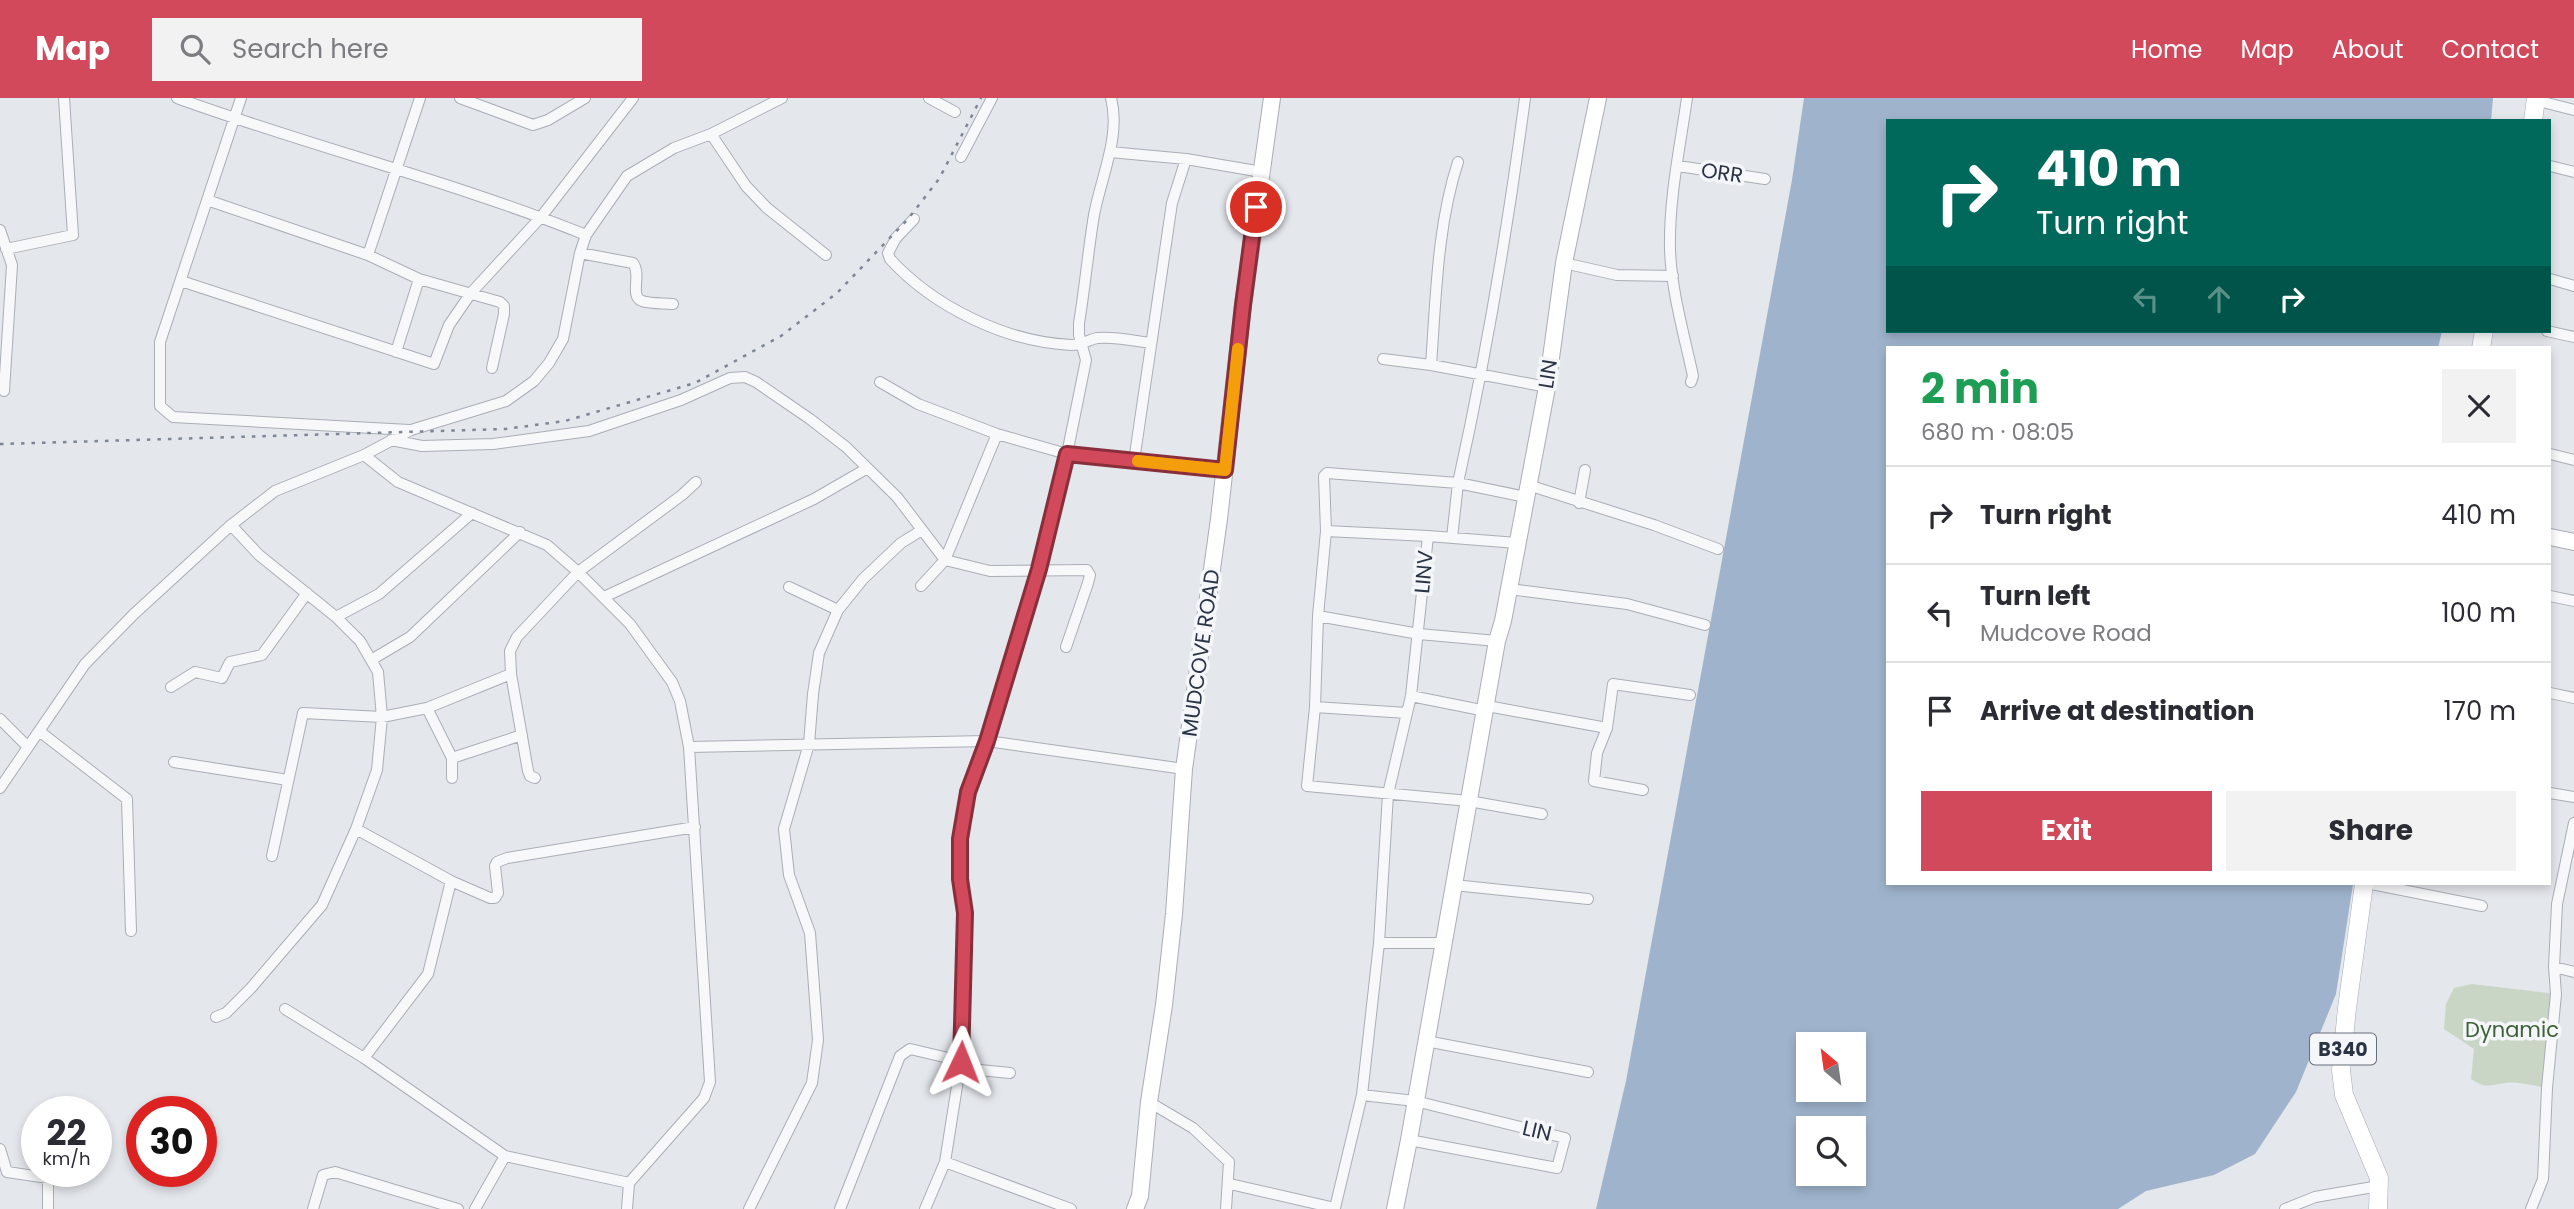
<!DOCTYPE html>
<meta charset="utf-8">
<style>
:root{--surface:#fff;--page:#f2f2f3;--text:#2b2b33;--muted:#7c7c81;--line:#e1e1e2;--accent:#d1495b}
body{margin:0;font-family:Poppins,sans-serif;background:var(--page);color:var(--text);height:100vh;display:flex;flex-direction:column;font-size:26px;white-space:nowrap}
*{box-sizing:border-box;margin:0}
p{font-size:23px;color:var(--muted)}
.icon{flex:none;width:38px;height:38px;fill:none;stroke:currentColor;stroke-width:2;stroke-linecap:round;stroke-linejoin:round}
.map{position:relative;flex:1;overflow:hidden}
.panel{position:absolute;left:1886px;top:248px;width:665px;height:539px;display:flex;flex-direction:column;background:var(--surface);border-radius:0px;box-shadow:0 4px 10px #0003}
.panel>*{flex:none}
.guide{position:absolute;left:1886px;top:21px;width:665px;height:214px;border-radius:0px;box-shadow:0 4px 10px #0003;background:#00695c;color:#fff;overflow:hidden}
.needle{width:46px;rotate:331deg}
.fabs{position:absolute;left:1796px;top:934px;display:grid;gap:14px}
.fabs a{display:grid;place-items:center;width:70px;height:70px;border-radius:0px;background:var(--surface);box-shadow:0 4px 10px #0003;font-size:35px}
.speed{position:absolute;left:21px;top:998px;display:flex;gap:14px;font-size:35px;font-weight:700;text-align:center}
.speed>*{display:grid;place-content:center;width:91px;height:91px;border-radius:50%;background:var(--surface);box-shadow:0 4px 10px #0003;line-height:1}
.speed small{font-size:18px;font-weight:400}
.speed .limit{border:10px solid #d22;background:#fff;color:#111}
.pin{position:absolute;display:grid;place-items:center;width:60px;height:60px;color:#fff;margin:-30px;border:4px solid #fff;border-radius:50%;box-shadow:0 2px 7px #0007}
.me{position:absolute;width:77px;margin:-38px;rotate:2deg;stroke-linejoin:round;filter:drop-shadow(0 0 5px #0008)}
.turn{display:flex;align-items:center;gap:24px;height:147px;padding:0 35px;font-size:32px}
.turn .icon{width:91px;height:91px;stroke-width:2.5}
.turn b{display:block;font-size:49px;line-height:60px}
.lanes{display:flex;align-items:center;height:66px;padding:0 35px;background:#0003;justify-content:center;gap:35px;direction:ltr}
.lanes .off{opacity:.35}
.round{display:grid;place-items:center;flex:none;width:74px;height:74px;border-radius:0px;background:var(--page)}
.summary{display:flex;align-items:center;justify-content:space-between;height:119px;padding:0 35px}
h1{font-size:42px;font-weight:700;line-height:52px;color:#1e9e55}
.action{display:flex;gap:14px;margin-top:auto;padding:14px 35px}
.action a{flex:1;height:80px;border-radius:0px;background:var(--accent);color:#fff;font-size:28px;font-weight:700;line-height:80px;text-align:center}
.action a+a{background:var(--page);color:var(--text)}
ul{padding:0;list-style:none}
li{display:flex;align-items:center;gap:21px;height:98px;padding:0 35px;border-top:2px solid var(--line)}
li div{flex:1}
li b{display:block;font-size:26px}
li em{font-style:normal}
header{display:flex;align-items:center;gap:42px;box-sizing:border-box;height:98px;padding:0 35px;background:var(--accent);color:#fff}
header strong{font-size:33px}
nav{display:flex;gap:38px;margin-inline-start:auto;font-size:24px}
.search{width:490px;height:63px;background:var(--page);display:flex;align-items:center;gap:18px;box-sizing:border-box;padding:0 24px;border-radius:0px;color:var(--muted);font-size:26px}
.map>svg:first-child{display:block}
.green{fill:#c9d6c5}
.water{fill:#9fb4cc;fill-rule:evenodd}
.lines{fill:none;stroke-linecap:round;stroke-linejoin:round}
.street-casing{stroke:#a9aeb7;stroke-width:12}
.secondary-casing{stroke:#a9aeb7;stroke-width:18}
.primary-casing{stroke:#a3abb8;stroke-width:19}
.street{stroke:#f7f8fa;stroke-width:10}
.secondary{stroke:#fff;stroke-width:16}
.primary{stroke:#fff;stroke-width:18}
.rail{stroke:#7d8696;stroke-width:2.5;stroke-dasharray:3.5 7;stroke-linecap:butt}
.route-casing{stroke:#882f3b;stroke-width:18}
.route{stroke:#d1495b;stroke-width:12}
.slow{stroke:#f59e0b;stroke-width:12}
.labels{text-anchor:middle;stroke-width:7;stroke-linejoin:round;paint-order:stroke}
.shield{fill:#f4f6f9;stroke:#676e7b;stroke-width:2}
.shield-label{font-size:19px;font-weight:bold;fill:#2b3445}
.street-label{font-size:21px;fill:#2b3445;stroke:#f4f6f9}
.park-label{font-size:21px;fill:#3f6138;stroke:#f4f6f9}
</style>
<header>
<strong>Map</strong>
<div class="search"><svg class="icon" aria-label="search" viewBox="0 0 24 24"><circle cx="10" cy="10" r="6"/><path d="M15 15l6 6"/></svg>Search here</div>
<nav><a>Home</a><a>Map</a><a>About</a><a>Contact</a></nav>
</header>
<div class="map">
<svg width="2574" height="1111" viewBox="0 0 2574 1111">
<rect width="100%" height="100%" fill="#e4e7ec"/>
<path class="green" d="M2472,886L2556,896L2547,990C2534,988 2517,983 2505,985C2489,987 2486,991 2471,981L2474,951L2444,931L2446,906L2454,890Z"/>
<path class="water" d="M1804,0H2493L2491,23H1888V233H2442L2438,250H1888V786H2353L2336,896L2296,994L2255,1056L2214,1077L2146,1093L2118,1111H1596L1626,983L1792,82ZM1808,947H1853V992H1808ZM1808,1031H1853V1076H1808Z"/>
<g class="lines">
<defs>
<path id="street" d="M177,0C312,49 452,83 586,137
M241,0L160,244V308L173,319L409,332
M460,0L533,27L548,22L585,0
M929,0L955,14
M1525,0C1508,129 1486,258 1458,385L1526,399
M1687,0C1680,49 1669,100 1670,150C1671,192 1684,236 1693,278L1691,284
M2535,2L2574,12
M711,36L746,88L767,110L826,157
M1110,54L1186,61L1262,74
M961,59L992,0
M1458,64C1437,128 1436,200 1431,267L1547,289
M1678,68L1765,81
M2550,68L2574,74
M207,102L368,157L419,181L500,204L504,208V216L492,270
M914,121L896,140L888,155L890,161C934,209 1006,244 1071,247C1082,247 1088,242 1097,240C1114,238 1134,243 1151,245
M0,132L12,167L4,293
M6,151L73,137L64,0
M580,155L633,165C642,177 629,198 642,203C651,206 664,205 673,206
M368,157L420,0
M1564,165L1617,177L1673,178
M2550,181L2574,188
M181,183L434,266L449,227L471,195L541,119L633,0
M2547,233L2574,239
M396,254L419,181
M1383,261L1431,267
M880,284L918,306L997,336L1067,356L1225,372
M391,342L422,348L493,346L589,333L681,302L730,280L745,279L756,284L810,321L846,349L897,399L945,462L990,473L1087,472L1090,477L1088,485L1066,549
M2550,356L2574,362
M364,357L398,384L547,447L578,474L630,526L672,584L680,603L689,649L710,984L704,1000L629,1085L627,1111
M1134,363L1172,105L1186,61
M1528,387L1654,427L1718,451
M1579,405L1585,372
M1326,433L1324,378L1327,375L1458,385L1452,440
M921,488L945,462L997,336
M789,489L838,512
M1509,491L1627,506L1705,527
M2550,498L2574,503
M604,499L814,401L866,371
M1318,518L1326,433L1428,438
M336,519L379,496L472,415
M1497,543L1419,536L1318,518L1315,609L1307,688L1469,703L1542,716
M371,562L410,539L520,434
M171,589L195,574L222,580L230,564L262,557L307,495
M2550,595L2574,600
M1411,598L1486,613
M1487,608L1607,630L1597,655L1594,683L1643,692
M1315,609L1407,615
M427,610L452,660V680
M0,621L27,648
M1607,630L1613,586L1690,597
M39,633L127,701L131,833
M689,649L987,643L1184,671
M452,660L522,637
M174,664L288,682
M535,680L530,678L528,673L511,576L510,553L517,539L578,474L682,397L696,384
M0,690L85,566L134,516L231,427
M2550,695L2574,699
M356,731L451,783L490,800H495L498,795L495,768L497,764L507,760L695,729
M272,758L303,615L382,619L427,610L511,576
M2372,786L2482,808
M1454,787L1588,801
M1443,845H1379L1388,696L1411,598L1428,438L1517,445
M2554,869L2574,874
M285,911L364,960L505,1058L629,1085
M216,919L226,915L251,890L322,807L356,731L377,672L382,619L378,574L360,543L336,519L259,457L231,427L275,393L364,357L411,332L506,303L534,283L549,265L563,241L580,155L586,137L627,78L674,50L711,36L782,0
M1426,943L1588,974
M364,960L428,876L451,783
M960,970L1010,975
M1362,997L1415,1003L1565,1040L1557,1070L1409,1042
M1149,1004L1193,1030L1229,1064L1226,1111
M0,1051L7,1074L48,1080V1111
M945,1064L1071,1111
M1230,1086L1335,1110L1362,997L1379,845
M313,1111L323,1077L335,1074L458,1111
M475,1111L505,1058
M749,1111L812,985L818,942L810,835L789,777L784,731L809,646L813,596L819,555L838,512L863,481L901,445L922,432
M840,1111L900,958L910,951L961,963
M925,1111L945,1064L961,963L965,815L960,781V741L968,694L987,643L1039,471L1067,356L1086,262L1079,237V225C1085,189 1088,153 1094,117C1101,79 1121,38 1111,0
M2285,1111L2315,1099L2379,1088
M2531,1111L2543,1081L2547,990L2556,896L2554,869L2557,806L2574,725"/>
<path id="secondary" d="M2550,439L2574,444
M1135,1111L1140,1098L1149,1004L1164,907L1174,816L1184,671L1219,421L1243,207L1272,0
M1395,1111L1409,1042L1497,543L1503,523L1547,289L1564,165L1598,0"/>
<path id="primary" d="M2533,23L2536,0
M2481,250L2484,233
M2364,786L2347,910L2341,972L2344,997L2379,1080L2378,1111"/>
</defs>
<use href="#street" class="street-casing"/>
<use href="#secondary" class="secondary-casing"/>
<use href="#primary" class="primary-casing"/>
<use href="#street" class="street"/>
<use href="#secondary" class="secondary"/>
<use href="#primary" class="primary"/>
<path class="rail" d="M0,346L505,331L565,323L695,285L781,238L837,195L908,121L939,81L981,0"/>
</g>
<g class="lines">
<defs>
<path id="route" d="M961,964L965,815L960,781V741L968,694L987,643L1039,471L1067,356L1225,372L1243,207L1256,109"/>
</defs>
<use href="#route" class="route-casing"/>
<use href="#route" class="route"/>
<path class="slow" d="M1138,363L1225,372L1238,251"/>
</g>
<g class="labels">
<rect class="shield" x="2310" y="935.5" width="66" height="31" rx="5"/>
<g class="shield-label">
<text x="2343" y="958">B340</text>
</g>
<g class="street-label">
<text transform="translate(1722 75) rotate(8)" y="7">ORR</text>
<text transform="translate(1548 276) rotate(-81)" y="7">LIN</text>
<text transform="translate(1424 474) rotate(-85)" y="7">LINV</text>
<text transform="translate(1201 555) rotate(-82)" y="7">MUDCOVE ROAD</text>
<text transform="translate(1537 1033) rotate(13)" y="7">LIN</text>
</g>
<g class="park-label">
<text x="2512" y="939">Dynamic</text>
</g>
</g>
</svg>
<div class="fabs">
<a><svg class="needle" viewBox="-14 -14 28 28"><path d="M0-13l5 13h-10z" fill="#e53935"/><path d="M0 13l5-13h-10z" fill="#7c7c81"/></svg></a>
<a><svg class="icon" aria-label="search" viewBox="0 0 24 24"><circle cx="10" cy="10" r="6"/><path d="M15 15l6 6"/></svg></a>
</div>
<div class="speed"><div>22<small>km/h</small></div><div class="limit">30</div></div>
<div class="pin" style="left:1256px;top:109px;background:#d93025"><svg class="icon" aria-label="arrive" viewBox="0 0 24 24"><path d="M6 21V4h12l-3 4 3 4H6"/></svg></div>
<svg class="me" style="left:961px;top:964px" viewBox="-20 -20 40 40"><path d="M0-17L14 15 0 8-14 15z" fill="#d1495b" stroke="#fff" stroke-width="4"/></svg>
<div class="guide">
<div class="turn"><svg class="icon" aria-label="right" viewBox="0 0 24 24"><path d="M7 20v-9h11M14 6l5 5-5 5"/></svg><div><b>410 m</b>Turn right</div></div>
<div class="lanes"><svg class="icon off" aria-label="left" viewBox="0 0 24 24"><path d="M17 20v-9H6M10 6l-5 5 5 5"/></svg><svg class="icon off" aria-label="ahead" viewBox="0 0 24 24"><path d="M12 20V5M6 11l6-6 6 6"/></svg><svg class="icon" aria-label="right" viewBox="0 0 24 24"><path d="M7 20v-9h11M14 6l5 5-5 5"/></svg></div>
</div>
<section class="panel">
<div class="summary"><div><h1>2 min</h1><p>680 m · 08:05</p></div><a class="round"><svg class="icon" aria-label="close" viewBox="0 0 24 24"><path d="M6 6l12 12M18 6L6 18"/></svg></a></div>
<ul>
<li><svg class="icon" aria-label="right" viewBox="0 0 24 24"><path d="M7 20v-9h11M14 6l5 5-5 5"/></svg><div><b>Turn right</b></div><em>410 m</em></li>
<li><svg class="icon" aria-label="left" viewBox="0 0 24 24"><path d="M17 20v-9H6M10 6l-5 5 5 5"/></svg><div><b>Turn left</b><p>Mudcove Road</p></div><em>100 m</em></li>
<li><svg class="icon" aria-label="arrive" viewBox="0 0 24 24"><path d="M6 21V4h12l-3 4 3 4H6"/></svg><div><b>Arrive at destination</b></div><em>170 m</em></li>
</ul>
<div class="action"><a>Exit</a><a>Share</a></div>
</section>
</div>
